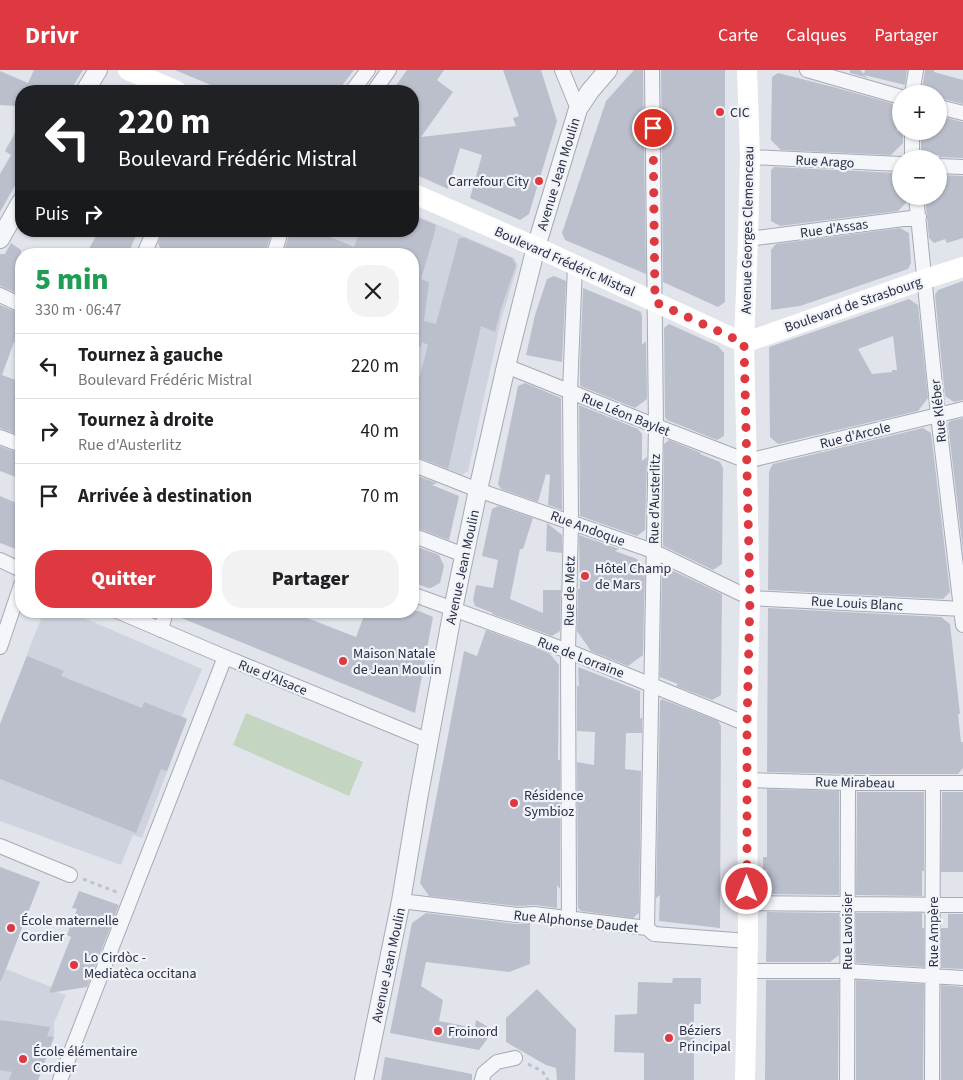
<!DOCTYPE html>
<html lang="fr">
<meta charset="utf-8">
<style>
:root{--surface:#fff;--page:#f2f2f2;--text:#202124;--muted:#757577;--line:#e0e0e0;--accent:#de3940}
body{margin:0;font-family:"Source Sans 3",sans-serif;background:var(--page);color:var(--text);height:100vh;display:flex;flex-direction:column;font-size:19px;white-space:nowrap}
*{box-sizing:border-box;margin:0}
p{font-size:16px;color:var(--muted)}
.icon{flex:none;width:28px;height:28px;fill:none;stroke:currentColor;stroke-width:2;stroke-linecap:round;stroke-linejoin:round}
.map{position:relative;flex:1;overflow:hidden}
.side{position:absolute;left:15px;top:178px;width:404px;height:370px;display:flex;flex-direction:column;background:var(--surface);border-radius:20px;box-shadow:0 1px 4px #0004}
.side>*{flex:none}
.banner{position:absolute;left:15px;top:15px;width:404px;height:152px;border-radius:20px;box-shadow:0 1px 4px #0004;background:#202124;color:#fff;overflow:hidden}
.fabs{position:absolute;left:892px;top:15px;display:grid;gap:10px}
.fabs a{display:grid;place-items:center;width:55px;height:55px;border-radius:50%;background:var(--surface);box-shadow:0 1px 4px #0004;font-size:25px}
.pin{position:absolute;display:grid;place-items:center;width:42px;height:42px;color:#fff;margin:-21px;border:2px solid #fff;border-radius:50%;box-shadow:0 1px 5px #0007}
.me{position:absolute;width:55px;margin:-28px;rotate:0deg;stroke-linejoin:round;filter:drop-shadow(0 0 4px #0008)}
.turn{display:flex;align-items:center;gap:18px;height:105px;padding:0 20px;font-size:22px}
.turn .icon{width:65px;height:65px;stroke-width:2.5}
.turn b{display:block;font-size:35px;line-height:42px}
.then{display:flex;align-items:center;height:48px;padding:0 20px;background:#0003;gap:10px;font-size:19px}
.round{display:grid;place-items:center;flex:none;width:52px;height:52px;border-radius:20px;background:var(--page)}
.overview{display:flex;align-items:center;justify-content:space-between;height:85px;padding:0 20px}
h1{font-size:30px;font-weight:800;line-height:38px;color:#1e9e55}
.cta{display:flex;gap:10px;margin-top:auto;padding:10px 20px}
.cta a{flex:1;height:58px;border-radius:20px;background:var(--accent);color:#fff;font-size:20px;font-weight:800;line-height:58px;text-align:center}
.cta a+a{background:var(--page);color:var(--text)}
ul{padding:0;list-style:none}
li{display:flex;align-items:center;gap:15px;height:65px;padding:0 20px;border-top:1px solid var(--line)}
li div{flex:1}
li b{display:block;font-size:19px}
li em{font-style:normal}
header{display:flex;align-items:center;gap:30px;box-sizing:border-box;height:70px;padding:0 25px;background:var(--accent);color:#fff}
header strong{font-size:24px}
nav{display:flex;gap:28px;margin-inline-start:auto;font-size:18px}
.map>svg:first-child{display:block}
.built{fill:#cfd3de}
.green{fill:#c4d6c1}
.building{fill:#bbbfcc;fill-rule:evenodd}
.lines{fill:none;stroke-linecap:round;stroke-linejoin:round}
.minor-casing{stroke:#a5aab6;stroke-width:16}
.tertiary-casing{stroke:#a5aab6;stroke-width:20}
.path{stroke:#bfc2ca;stroke-width:3;stroke-dasharray:4 4;stroke-linecap:butt}
.minor{stroke:#f5f6f9;stroke-width:14}
.tertiary{stroke:#f5f6f9;stroke-width:18}
.secondary{stroke:#fff;stroke-width:20}
.route{stroke:#de3940;stroke-width:9;stroke-dasharray:0 16.2}
.poi-dot{fill:#de3940;stroke:#f1f3f8;stroke-width:2}
.labels{text-anchor:middle;stroke-width:4.5;stroke-linejoin:round;paint-order:stroke}
.poi-label{font-size:14px;fill:#272f45;stroke:#f1f3f8;text-anchor:start}
.street-label{font-size:14px;fill:#272f45;stroke:#f1f3f8}
</style>
<header>
<strong>Drivr</strong>
<nav><a>Carte</a><a>Calques</a><a>Partager</a></nav>
</header>
<div class="map">
<svg width="963" height="1010" viewBox="0 0 963 1010">
<rect width="100%" height="100%" fill="#e1e4eb"/>
<path class="built" d="M413,144L514,188L518,195L501,250L468,401L462,405L413,384L412,184H286L293,161H412Z
M44,541H68L202,599L182,646L187,649L142,768L133,765L121,795L0,751V654Z
M0,797L40,812L6,899L51,917L56,922L66,925L54,953V967L38,1010H0Z"/>
<path class="green" d="M246,643L363,692L349,726L233,675Z"/>
<path class="building" d="M34,0H83L70,21H21L18,36L0,35V1L28,13Z
M175,0H354L338,21H225Z
M407,0H444L437,10L453,22L421,67L516,56L513,48L519,46L503,0H541L557,51L529,144L520,150L470,128L482,85L460,78L448,119L412,103V21H392Z
M634,0H643L646,204L565,170L562,163L606,31Z
M661,0H725V232L718,237L663,212Z
M850,0H860L864,4L865,0H907L905,15L864,5L868,8L850,3Z
M925,0H934V2L963,10V34L939,28V24L922,20Z
M778,3L837,18L891,33L894,37L897,61H903V73L891,85L781,80L771,70L772,7Z
M939,46L963,52V88L939,87V85L924,84L921,81V61H939Z
M21,52V105L0,142V104L11,85L5,81Z
M774,97L898,103L901,106V126H907L908,131L898,141L780,156L771,151V100Z
M939,105L963,106V168L947,173L945,169L934,173L929,168L925,126H939Z
M412,145L436,155L434,165L421,209L429,212L424,251L436,254L459,168H465L512,188L516,195L501,239L495,262L481,256L448,399L412,385V319L416,320L428,275L422,272L421,277H412V184H283L289,165H290L299,161H316L354,177L360,161H412Z
M900,158L909,163L911,193L908,199L800,236L771,240V180L776,174Z
M99,161H138L128,184H86Z
M163,161H272L265,184H163L158,173Z
M11,173L21,180V225L0,216V184H5Z
M554,206L566,211L562,292L526,285L535,245L547,209Z
M963,211V330L954,332L945,326L935,225L938,220Z
M583,218L641,242L642,247V275L646,271L647,329L635,338L580,316V295Z
M909,229L918,235L928,328L918,341L778,374L770,367L769,277ZM893,266L897,300H892V302L872,304L858,279Z
M0,235L21,244V275L14,272L2,305L21,312V366L0,358Z
M669,254L718,276L724,283V366L717,370L667,350L665,347L664,258Z
M525,313L561,328L562,440L548,435L550,405L546,404L538,432L501,419L498,414L518,316Z
M579,335L638,359L642,364V391L647,387L645,460L637,466L580,446Z
M963,348V481L948,354L950,351Z
M923,358L931,363L950,522L943,529L768,520L769,403L770,399L773,394Z
M669,370L701,383L700,384L720,392L723,398L722,494L713,500L663,476V475L664,374Z
M0,376L21,384V409L0,401Z
M412,404L437,413L432,415L459,426L449,470L412,456Z
M0,426L21,435V481L0,473Z
M498,436L533,448L523,479H520L510,529L543,543V520H561L560,561L552,566L492,544L493,543L475,536L473,530L476,515L493,518L498,490L482,486L492,439Z
M547,453L562,465V483L546,481Z
M579,465L619,479L615,481L637,489L645,499L643,585L628,596L591,581L577,561L578,519H580Z
M412,475L439,485L444,496L440,513L431,518H428L412,512Z
M665,497L722,524L721,625L712,630L676,616L678,614L660,607L662,499Z
M768,538L941,547L950,554L960,644H958L961,672H963V698L958,704H848L767,702Z
M175,541H309L307,548L356,567L366,541H419L433,547L415,643L174,545Z
M486,560L549,583L559,595L558,690H560V819L557,815V838L535,835L517,836L429,826L420,813L464,581L477,586Z
M27,586L64,601L61,606L142,638L144,632L187,649L167,701L161,699L136,763L0,709V654Z
M578,597L640,621V649L642,647V663H626L625,699L641,701L639,843L633,848L581,841L578,838L577,692L594,695L595,662L577,661V615L579,617Z
M662,629L718,651L721,656L720,858L659,851L660,825L656,828L660,631Z
M767,719L839,721V825L767,824V800H763V787H767Z
M857,722H924V801H922V826L856,825Z
M942,722H963V802H941Z
M0,797L40,812L1,911H0Z
M79,821L119,835L87,917L49,923L71,867L67,865L77,839L72,838Z
M767,842L839,843V885L830,892H766Z
M426,843L516,854L530,853V894L509,902L426,892L421,916L443,930L439,951L475,958L476,950L494,960L479,980L390,963L412,853Z
M856,843H922V858H924V897L857,893L856,892Z
M948,844H963V899L941,898V858H948Z
M673,908H701V934H694V1010H644V983L614,982L615,945L637,944L638,912L672,913Z
M766,910H839L838,1010H765Z
M856,910L924,914L923,1010H856Z
M941,915L963,917V1010H941Z
M537,919L576,959L575,1010H557L556,998L546,995L506,972V948Z
M0,950L50,957L47,966L54,967L38,1010H9L12,1002L0,1000Z
M385,987L472,1004V1010H381Z"/>
<g class="lines">
<defs>
<path id="minor" d="M562,0L578,39
M807,0L901,27
M352,21L368,0
M374,21L389,0
M912,24L916,0
M939,37L963,43
M912,61V89
M750,87L901,94
M939,96L963,97
M916,126L938,345L963,555
M748,169L919,147
M144,184L154,161
M274,184L281,161
M0,225L21,235
M506,296L656,356L747,391L963,339
M0,367L21,375
M412,394L478,420L653,481L750,528L963,539
M412,465L464,485
M0,490L21,500
M412,524L568,581L747,654
M117,541L225,587L429,671
M161,560L166,541
M0,577L21,515
M747,710L848,713H963
M0,776L70,805
M401,831L517,845L534,844L647,858L654,864L748,871
M747,833L963,835
M569,848L568,581L571,452L570,321L575,195
M647,858L656,356L652,0
M747,901H847L963,908
M60,1010L225,587
M482,1010L484,1003L497,992L515,988
M847,1010L848,713
M932,1010L933,713"/>
<path id="tertiary" d="M85,21L98,0
M0,169L21,132
M364,1010L401,831L418,729L453,539L478,420L506,296L536,177L578,39L590,21L608,0"/>
</defs>
<use href="#minor" class="minor-casing"/>
<use href="#tertiary" class="tertiary-casing"/>
<path class="path" d="M83,809L119,823
M528,994L542,1001L548,1010"/>
<use href="#minor" class="minor"/>
<use href="#tertiary" class="tertiary"/>
<path class="secondary" d="M128,0L177,21
M412,123L536,177L744,273
M744,273L925,209L963,197
M745,1010L748,871L747,654L750,528L744,273L748,169L750,87L747,0"/>
</g>
<g class="lines">
<path class="route" d="M653,58L655,232L744,273L750,528L747,654V819"/>
</g>
<g class="poi-dot">
<circle cx="720" cy="42" r="5"/>
<circle cx="539" cy="111" r="5"/>
<circle cx="585" cy="506" r="5"/>
<circle cx="343" cy="591" r="5"/>
<circle cx="514" cy="733" r="5"/>
<circle cx="11" cy="858" r="5"/>
<circle cx="74" cy="895" r="5"/>
<circle cx="438" cy="961" r="5"/>
<circle cx="669" cy="968" r="5"/>
<circle cx="23" cy="989" r="5"/>
</g>
<g class="labels">
<g class="poi-label">
<text x="730" y="47">CIC</text>
<text x="529" y="116" text-anchor="end">Carrefour City</text>
<text x="595" y="503">Hôtel Champ<tspan x="595" dy="16">de Mars</tspan></text>
<text x="353" y="588">Maison Natale<tspan x="353" dy="16">de Jean Moulin</tspan></text>
<text x="524" y="730">Résidence<tspan x="524" dy="16">Symbioz</tspan></text>
<text x="21" y="855">École maternelle<tspan x="21" dy="16">Cordier</tspan></text>
<text x="84" y="892">Lo Cirdòc -<tspan x="84" dy="16">Mediatèca occitana</tspan></text>
<text x="679" y="965">Béziers<tspan x="679" dy="16">Principal</tspan></text>
<text x="448" y="966">Froinord</text>
<text x="33" y="986">École élémentaire<tspan x="33" dy="16">Cordier</tspan></text>
</g>
<g class="street-label">
<text transform="translate(825 91) rotate(3)" y="5">Rue Arago</text>
<text transform="translate(558 104) rotate(-73)" y="5">Avenue Jean Moulin</text>
<text transform="translate(834 158) rotate(-8)" y="5">Rue d'Assas</text>
<text transform="translate(747 160) rotate(-89)" y="5">Avenue Georges Clemenceau</text>
<text transform="translate(565 191) rotate(24)" y="5">Boulevard Frédéric Mistral</text>
<text transform="translate(853 234) rotate(-19)" y="5">Boulevard de Strasbourg</text>
<text transform="translate(938 341) rotate(-96)" y="5">Rue Kléber</text>
<text transform="translate(626 344) rotate(22)" y="5">Rue Léon Baylet</text>
<text transform="translate(855 365) rotate(-14)" y="5">Rue d'Arcole</text>
<text transform="translate(654 429) rotate(-89)" y="5">Rue d'Austerlitz</text>
<text transform="translate(588 458) rotate(20)" y="5">Rue Andoque</text>
<text transform="translate(462 497) rotate(-78)" y="5">Avenue Jean Moulin</text>
<text transform="translate(569 521) rotate(-89)" y="5">Rue de Metz</text>
<text transform="translate(857 533) rotate(3)" y="5">Rue Louis Blanc</text>
<text transform="translate(581 587) rotate(21)" y="5">Rue de Lorraine</text>
<text transform="translate(273 607) rotate(22)" y="5">Rue d'Alsace</text>
<text transform="translate(855 712) rotate(1)" y="5">Rue Mirabeau</text>
<text transform="translate(576 851) rotate(6)" y="5">Rue Alphonse Daudet</text>
<text transform="translate(847 861) rotate(-90)" y="5">Rue Lavoisier</text>
<text transform="translate(933 862) rotate(-90)" y="5">Rue Ampère</text>
<text transform="translate(388 895) rotate(-78)" y="5">Avenue Jean Moulin</text>
</g>
</g>
</svg>
<div class="fabs">
<a>+</a>
<a>−</a>
</div>
<div class="pin" style="left:653px;top:58px;background:#d93025"><svg class="icon" aria-label="arrive" viewBox="0 0 24 24"><path d="M6 21V4h12l-3 4 3 4H6"/></svg></div>
<svg class="me" style="left:747px;top:819px" viewBox="-20 -20 40 40"><circle r="17" fill="#de3940" stroke="#fff" stroke-width="3"/><path d="M0-11L8 9 0 5-8 9z" fill="#fff"/></svg>
<div class="banner">
<div class="turn"><svg class="icon" aria-label="left" viewBox="0 0 24 24"><path d="M17 20v-9H6M10 6l-5 5 5 5"/></svg><div><b>220 m</b>Boulevard Frédéric Mistral</div></div>
<div class="then">Puis<svg class="icon" aria-label="right" viewBox="0 0 24 24"><path d="M7 20v-9h11M14 6l5 5-5 5"/></svg></div>
</div>
<section class="side">
<div class="overview"><div><h1>5 min</h1><p>330 m · 06:47</p></div><a class="round"><svg class="icon" aria-label="close" viewBox="0 0 24 24"><path d="M6 6l12 12M18 6L6 18"/></svg></a></div>
<ul>
<li><svg class="icon" aria-label="left" viewBox="0 0 24 24"><path d="M17 20v-9H6M10 6l-5 5 5 5"/></svg><div><b>Tournez à gauche</b><p>Boulevard Frédéric Mistral</p></div><em>220 m</em></li>
<li><svg class="icon" aria-label="right" viewBox="0 0 24 24"><path d="M7 20v-9h11M14 6l5 5-5 5"/></svg><div><b>Tournez à droite</b><p>Rue d'Austerlitz</p></div><em>40 m</em></li>
<li><svg class="icon" aria-label="arrive" viewBox="0 0 24 24"><path d="M6 21V4h12l-3 4 3 4H6"/></svg><div><b>Arrivée à destination</b></div><em>70 m</em></li>
</ul>
<div class="cta"><a>Quitter</a><a>Partager</a></div>
</section>
</div>
